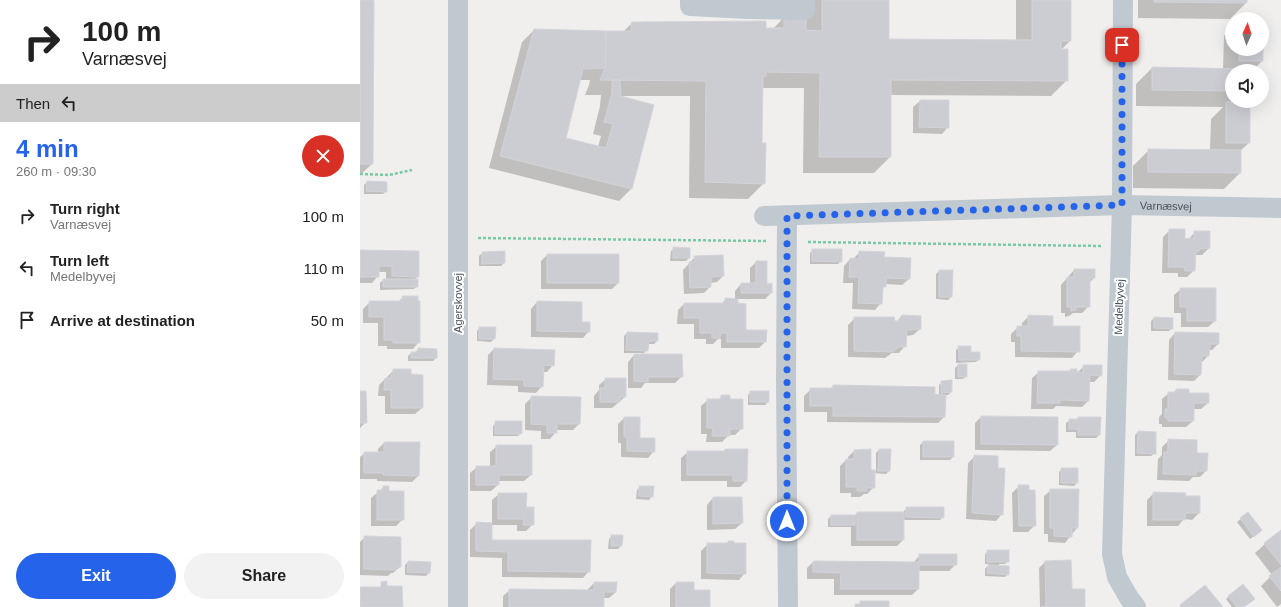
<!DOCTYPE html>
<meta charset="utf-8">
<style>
:root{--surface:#fff;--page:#f2f2f2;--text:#222;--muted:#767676;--accent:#2563eb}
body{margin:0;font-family:Helvetica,sans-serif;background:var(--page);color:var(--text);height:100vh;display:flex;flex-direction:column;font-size:15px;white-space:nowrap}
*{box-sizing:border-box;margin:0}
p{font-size:13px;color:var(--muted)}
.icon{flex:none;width:22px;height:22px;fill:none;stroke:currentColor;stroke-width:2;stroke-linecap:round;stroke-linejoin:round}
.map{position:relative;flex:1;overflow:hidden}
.panel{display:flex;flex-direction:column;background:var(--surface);width:360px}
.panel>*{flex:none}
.hud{background:#fff;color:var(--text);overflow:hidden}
.needle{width:26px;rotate:3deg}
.buttons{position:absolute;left:865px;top:12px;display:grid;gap:8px}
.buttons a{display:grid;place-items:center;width:44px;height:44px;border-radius:50%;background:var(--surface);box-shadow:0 4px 16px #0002;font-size:20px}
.pin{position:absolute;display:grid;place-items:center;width:34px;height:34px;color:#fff;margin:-17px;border-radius:8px;box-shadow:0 2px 6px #0006}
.me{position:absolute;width:44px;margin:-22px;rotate:0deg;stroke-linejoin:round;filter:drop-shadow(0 0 3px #0008)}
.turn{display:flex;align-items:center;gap:14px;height:84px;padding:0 16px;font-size:18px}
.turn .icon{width:52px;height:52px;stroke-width:2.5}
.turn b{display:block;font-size:28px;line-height:34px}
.then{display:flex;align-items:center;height:38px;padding:0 16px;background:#0003;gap:8px;font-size:15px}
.round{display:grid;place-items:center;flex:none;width:42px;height:42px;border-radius:21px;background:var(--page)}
.head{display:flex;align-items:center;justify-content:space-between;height:68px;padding:0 16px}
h1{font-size:24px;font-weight:600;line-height:30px;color:var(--accent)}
.action{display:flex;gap:8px;margin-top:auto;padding:8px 16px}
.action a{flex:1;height:46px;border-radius:24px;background:var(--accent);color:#fff;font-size:16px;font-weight:600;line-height:46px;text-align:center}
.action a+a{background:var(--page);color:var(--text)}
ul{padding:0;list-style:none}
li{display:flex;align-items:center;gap:12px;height:52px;padding:0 16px}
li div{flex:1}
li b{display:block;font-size:15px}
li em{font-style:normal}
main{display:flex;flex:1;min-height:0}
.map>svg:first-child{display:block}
.shadow{fill:#0003;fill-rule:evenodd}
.building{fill:#cccdd3;stroke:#d3d4da}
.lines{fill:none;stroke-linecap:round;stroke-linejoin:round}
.path{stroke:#78c9a5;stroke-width:2.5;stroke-dasharray:3 2;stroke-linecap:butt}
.minor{stroke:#c0c8d0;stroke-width:20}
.route{stroke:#2563eb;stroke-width:7;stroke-dasharray:0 12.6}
.labels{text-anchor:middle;stroke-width:4;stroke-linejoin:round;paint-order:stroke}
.street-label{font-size:11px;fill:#47515b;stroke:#fff}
</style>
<main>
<section class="panel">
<div class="hud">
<div class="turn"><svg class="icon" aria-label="right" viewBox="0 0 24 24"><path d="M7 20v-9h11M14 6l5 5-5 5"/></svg><div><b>100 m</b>Varnæsvej</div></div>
<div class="then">Then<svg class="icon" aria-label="left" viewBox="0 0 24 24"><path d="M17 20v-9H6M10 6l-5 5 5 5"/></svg></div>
</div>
<div class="head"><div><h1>4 min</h1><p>260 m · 09:30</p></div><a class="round" style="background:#d93025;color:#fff"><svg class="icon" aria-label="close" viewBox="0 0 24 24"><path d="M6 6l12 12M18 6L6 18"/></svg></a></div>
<ul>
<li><svg class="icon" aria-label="right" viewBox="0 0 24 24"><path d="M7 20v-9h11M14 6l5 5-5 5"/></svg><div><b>Turn right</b><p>Varnæsvej</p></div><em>100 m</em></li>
<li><svg class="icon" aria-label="left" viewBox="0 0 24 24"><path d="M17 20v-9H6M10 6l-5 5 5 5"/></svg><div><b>Turn left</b><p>Medelbyvej</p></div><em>110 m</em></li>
<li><svg class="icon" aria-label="arrive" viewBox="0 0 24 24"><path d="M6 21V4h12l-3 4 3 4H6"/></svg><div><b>Arrive at destination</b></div><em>50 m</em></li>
</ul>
<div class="action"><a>Exit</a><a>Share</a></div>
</section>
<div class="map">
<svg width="921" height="607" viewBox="0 0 921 607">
<rect width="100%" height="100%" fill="#f1efee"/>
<path class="shadow" d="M0,0H13L12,164L0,175Z
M447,0H528V40L656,41V0H710V41L701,50L707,80L691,96L530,95V157L514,173H443L444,88H402L401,144L404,183L388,199L329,198L330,96H258L271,189L259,201L129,168L162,42L174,30L263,32L272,23L413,29L424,17ZM219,80H230L229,85L225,95H241L240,106L233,134L241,136L238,147L204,139Z
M778,0H886V3L870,19L778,18Z
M902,21V61L892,71H872L873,101L870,103L889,143L880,151V173L864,189L773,188V166L789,150L850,151L851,119L863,107L776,106V84L792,68L863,69L864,36L872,28V49H902Z
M560,101H588V127L582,134L553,133V107Z
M7,182L26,191L23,194H4V185Z
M810,230L824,240H828L835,232L849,248L842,255H835L834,270L827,277H818V273H802L803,237Z
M314,248L329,258L326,261H310L311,251Z
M453,250L481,261L478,264H450V253Z
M0,251L58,276L54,280L57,286L54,289L20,290V283L23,280H26V272H18V276L12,283H0Z
M144,252V263L141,266H119V256L122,253Z
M500,252L523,258L549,279L542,285L525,284V286L522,290L521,303L515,310L492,309L493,283H483L484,266L490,259H493Z
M187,255L258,283L252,289H181V261Z
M335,257L363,276L357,282L350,283V287L344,293L324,294L323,270Z
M396,262L406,285H411V293L405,299H377V304L385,331L405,342L399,348H361V339H358L353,344H346V339H334V324H317L318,310L324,304H361L366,299L375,300V291L381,284H390V268Z
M714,270L734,278L729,283V306L722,313H713L709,316L705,317V313H701V285Z
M579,271L591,297L588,300L576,299V274Z
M821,289L855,321L848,327H821V313H814V295Z
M43,297L59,342L53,349H27V346H18V323H3V309L10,302H38Z
M177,302L221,322L229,331L223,338L171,337V309Z
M542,316L560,329L553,335L546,336L545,346L539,353H532L525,358L488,357V325L495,318L536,322Z
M669,316L692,327L718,351L712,358L655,357V342H651V334L658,327H662V323Z
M794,318L812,328L809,331H791V321Z
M120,328L134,339L131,342L117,341V331Z
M267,333L297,341L294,344H287V350L283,354V353H264V336Z
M815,333L858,344L852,350H849L848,356L842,362H840V375L834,381L808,380L809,340Z
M599,347L610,353L619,359L616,362L596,363V350Z
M58,349L76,350V358L73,361H48V356L51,353H55Z
M134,349L193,365L187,372H182V386L176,393L158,392V386L127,385L128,355Z
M274,355L322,376L315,383H285L281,388H268V362Z
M598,365L606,376L603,379H595V368Z
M724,366L741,375L734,382H729L728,401L722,407L696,406L693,409H671L672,378L679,372H709L711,370L716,374Z
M34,370L62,408L55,414H25V396H18L19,385L25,379H27V377Z
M246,379L265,397L252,408H234V396L239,390V385Z
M591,381V392L588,395H585L584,417L578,423L467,422V412H444V396L451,389H470L473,386L579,395V385L582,382Z
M816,390L828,394H848V403L841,409H833V421L826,427H802V424H799V417L802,414V399L809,393H813Z
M0,392L6,422L0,428Z
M391,392L408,402L405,405H388V395Z
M362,396L382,428L375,435H369L362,442H346L347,434H341V406L348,400H358Z
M172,397L219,424L213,430H196V432L190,439H181V431L165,430V404Z
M621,417L697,445L690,451L615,450V423Z
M264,418L279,439L294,451L288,458L261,457V443H258V424Z
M718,418L739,435L736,438H716V432H706V423L710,420H716Z
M136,422L161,433L158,436H133V426Z
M778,432L795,453L791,456H775V435Z
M809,440L836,454L846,471L840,477H833L829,481L797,480L798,459L802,455V447Z
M563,442L593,457L590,460H560V445Z
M24,443L58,476L52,482L17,481V479H0V457L5,453H18V449Z
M137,446L171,475L164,481H138V485L131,491H110V473L117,467H130V452Z
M365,450L386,481L380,487H367V481H321V458L328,452H363Z
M519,450L529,471L526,474L514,473V487L507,494H504L500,497H491V493H480V466L486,460H488V457L494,451L510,471H516V453Z
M615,456L637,469L642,514L636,521L606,519L608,463Z
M702,469L717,483L714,486L699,485V472Z
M659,486L675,525L668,532H653L652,493Z
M24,487L43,519L36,526H11V498Z
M280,487L292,496L289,500L276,499L277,490Z
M691,490L717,528L705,543L688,542V534H684V496Z
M794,493L839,497V513L832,520L824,519L818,526H787V500Z
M139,494L165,508L173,524L166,531H157V525H131V541L229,571L223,578L142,577V558L110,557V530L117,523L132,524V500Z
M353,498L382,523L375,529L347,530V505Z
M547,508L583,517L580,520H543V540L537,546H491V527H468V519L471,516H494L497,513H544V511Z
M888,513L898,533L890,539L877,522Z
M921,531V604L917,607L901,586L912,575L895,553L905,544Z
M252,536H261V546L258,549H248L249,539Z
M5,537L40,567L33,573H31L28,576L0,575V542Z
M369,542L385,573L379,580L341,579V551L348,544H366Z
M628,551L648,561L645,564H639V566L648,574L645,577L625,576V569L629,564H625V554Z
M560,555L596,564L589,571H558V589L552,595H474V579H447V568L453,562L553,563Z
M48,562L69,573L66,576L45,575V565Z
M685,562L711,590L724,607H680L679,568Z
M234,583L256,592L249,598H243V607H143V596L150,590L228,591V589Z
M316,583L333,591L349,607H310V589Z
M869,596L884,607H872L866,599Z"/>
<path class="building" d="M0,0H14L13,164H0Z
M462,0H529V39L672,40V0H711V41H701V49H708V81L531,80V157H459L460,73L406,72V76H403L402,143H406L405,184L345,182L346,81L240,80L245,68L246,31H271L272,22L406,21V28H424V16L446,17V30L462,31Z
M794,0H887V3L794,2Z
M902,20H903V61H879V49H902Z
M174,29L246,31L245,68L223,69L206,138L246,148L253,124L244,122L252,93V80H260L261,96L294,105L272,189L140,156Z
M792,67L884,69V71H872V91L792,90Z
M560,100H589V128L559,127Z
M866,102H890V143H866Z
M788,149L881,150V173L788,172Z
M7,181L27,182V192L6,191Z
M809,229H825V239L834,238V231H850V248L840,249L839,251H836L835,271H825L824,267H808Z
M313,247L330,248V258H313Z
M452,249H482V262L452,261Z
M0,250L59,251V277L32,276V266H19V277H0Z
M145,251V263L122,264V252Z
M499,251L525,252L524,257L551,258L550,279L526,278V287L523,286L522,304L498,303L499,277H489L490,258L499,259Z
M187,254H259V283H187Z
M363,255L364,276L351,277V287L330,288L329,262H335L334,256Z
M396,261H407V284L412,283V293H381V283H396Z
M714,269H735V278H730V307H716V310L711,311V307H707V277H714Z
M579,270H593L592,297H579Z
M23,279H58V287H23Z
M820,288H856V321H827V307H820Z
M42,296H58V301H60V343H33V340H24V317H9V301H43Z
M365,298L378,299V303L386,304V330H407L406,342H367V333H361L360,338H352V333H340V318H324V303H365Z
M177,301L222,302V322H230V332L177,331Z
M542,315L561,316V329L547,330L546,347H539L533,352L494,351V317H534L535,321H538Z
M668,315L693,316V326H720V352L661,351V336H657V326H668Z
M794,317L813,318V329L794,328Z
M119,327H136L135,339H119Z
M267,332L298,333V341H289L288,351L266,350Z
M815,332L859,333V344H850L849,356H842L841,375L814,374Z
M598,346H611V352H620V360H599Z
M58,348L77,349V358H51V352H58Z
M134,348L195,350L194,366L184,365L183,387L164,386V380L133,379Z
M274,354H322L323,377H288V382L274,381Z
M598,364H607V377H598Z
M723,365H742V376L730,375L729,401L700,400V403H677L678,371H710V369H717V372L723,373Z
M33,369H51V374L63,375V408H31V390H24L25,378H31V374L33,375Z
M245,378H266V397H260V402H240V388H245Z
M592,380V392L581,393V381Z
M473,385L575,387V394L586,395L585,417L473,416V406H450V388H473Z
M816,389H829V393H849V403H834V421H808V418H805V409H808V392H816Z
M0,391H6L7,423H0Z
M390,391H409V402H390Z
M361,395H370V399H383V429H370V436H352L353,428H347V399H361Z
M171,396L221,397L220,424H197V433H187V425L171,424Z
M621,416L698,417V445L621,444Z
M264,417H280V438H295V452L267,451V437H264Z
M718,417H741L740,435H718V429H709V419H718Z
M135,421H162V434H135Z
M778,431L796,432V454L777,453Z
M808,439L837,440V453H848L847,471H836V475L803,474L804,452H808Z
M563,441H594V457H563Z
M24,442H60L59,476L23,475V473H4V452H24Z
M136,445H172V475H139V485H116V466H136Z
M365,449H388L387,481H373V475H327V451H365Z
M511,449V470H515V488H507V491H497V487H486V459H494V450Z
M519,449H531L530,471H518Z
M614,455L638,456V468H645L643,515L612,513Z
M701,468H718V483H701Z
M658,485H669V490H675L676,526H659Z
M23,486H29V491H44V520H17V490H23Z
M279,486H294L293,497L279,496Z
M690,489H719L718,528H712V537L694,536V528H690Z
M793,492L826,493L825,496H840V513H825V520H793Z
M138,493H167L166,507H174V525H163L164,519H138Z
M353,497H382L383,523L353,524Z
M546,507H584V518L546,517Z
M497,512H544V540H497Z
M888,512L902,530L894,537L880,518Z
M471,515H495V525H471Z
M116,522L132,523V540H231L230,572L148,571V552L116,551Z
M921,530V565L904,543Z
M251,535H263L262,546H251Z
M4,536L41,537V567H36V570L4,569Z
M368,541H374V543H386V574L347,573V543H368Z
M627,550H649V562H627Z
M559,554H597V565H559V589H480L481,573L453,572V561L559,562Z
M711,560L712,589H725V607H681L686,606L685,561Z
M48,561L71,562L70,573L47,572Z
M628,565L649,566V575L627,573Z
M921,567V591L909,576Z
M27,581V586H42L43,607H0V587H21V582Z
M234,582H257L256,592H244V607H149V589L234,590Z
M316,582H334V590H350V607H316Z
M883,584L895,599L884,607H877L868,596Z
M845,585L863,607H821L820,605Z
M500,601H529V607H495V604H500Z"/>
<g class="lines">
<path class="path" d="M0,174L29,175L52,170
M118,238L407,241
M448,242L741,246"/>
<g class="minor">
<path d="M330,0V6L388,9"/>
<path d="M388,0V9L445,10V0"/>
<path d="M763,0L762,205L752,554L757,577L769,598L776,607"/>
<path id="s1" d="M404,216L762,205L921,208"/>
<path d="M427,216L426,381L428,607"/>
<path d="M98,607V0"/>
</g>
</g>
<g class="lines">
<path class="route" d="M427,521V216L762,205V45"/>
</g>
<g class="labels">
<g class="street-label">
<text dy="4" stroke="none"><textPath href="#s1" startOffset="402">Varnæsvej</textPath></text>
<text transform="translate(98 303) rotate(-90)" y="4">Agerskovvej</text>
<text transform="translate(759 307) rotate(-88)" y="4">Medelbyvej</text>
</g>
</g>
</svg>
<div class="buttons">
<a><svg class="needle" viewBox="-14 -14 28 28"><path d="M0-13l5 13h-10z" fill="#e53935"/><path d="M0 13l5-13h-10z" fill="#767676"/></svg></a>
<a><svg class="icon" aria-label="sound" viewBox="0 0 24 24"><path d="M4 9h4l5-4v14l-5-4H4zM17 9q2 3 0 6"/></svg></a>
</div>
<div class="pin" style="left:762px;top:45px;background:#d93025"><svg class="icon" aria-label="arrive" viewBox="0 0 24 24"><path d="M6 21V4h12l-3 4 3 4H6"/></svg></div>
<svg class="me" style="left:427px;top:521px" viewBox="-20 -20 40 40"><circle r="17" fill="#2563eb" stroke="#fff" stroke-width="3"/><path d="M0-11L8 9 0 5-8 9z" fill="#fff"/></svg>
</div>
</main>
